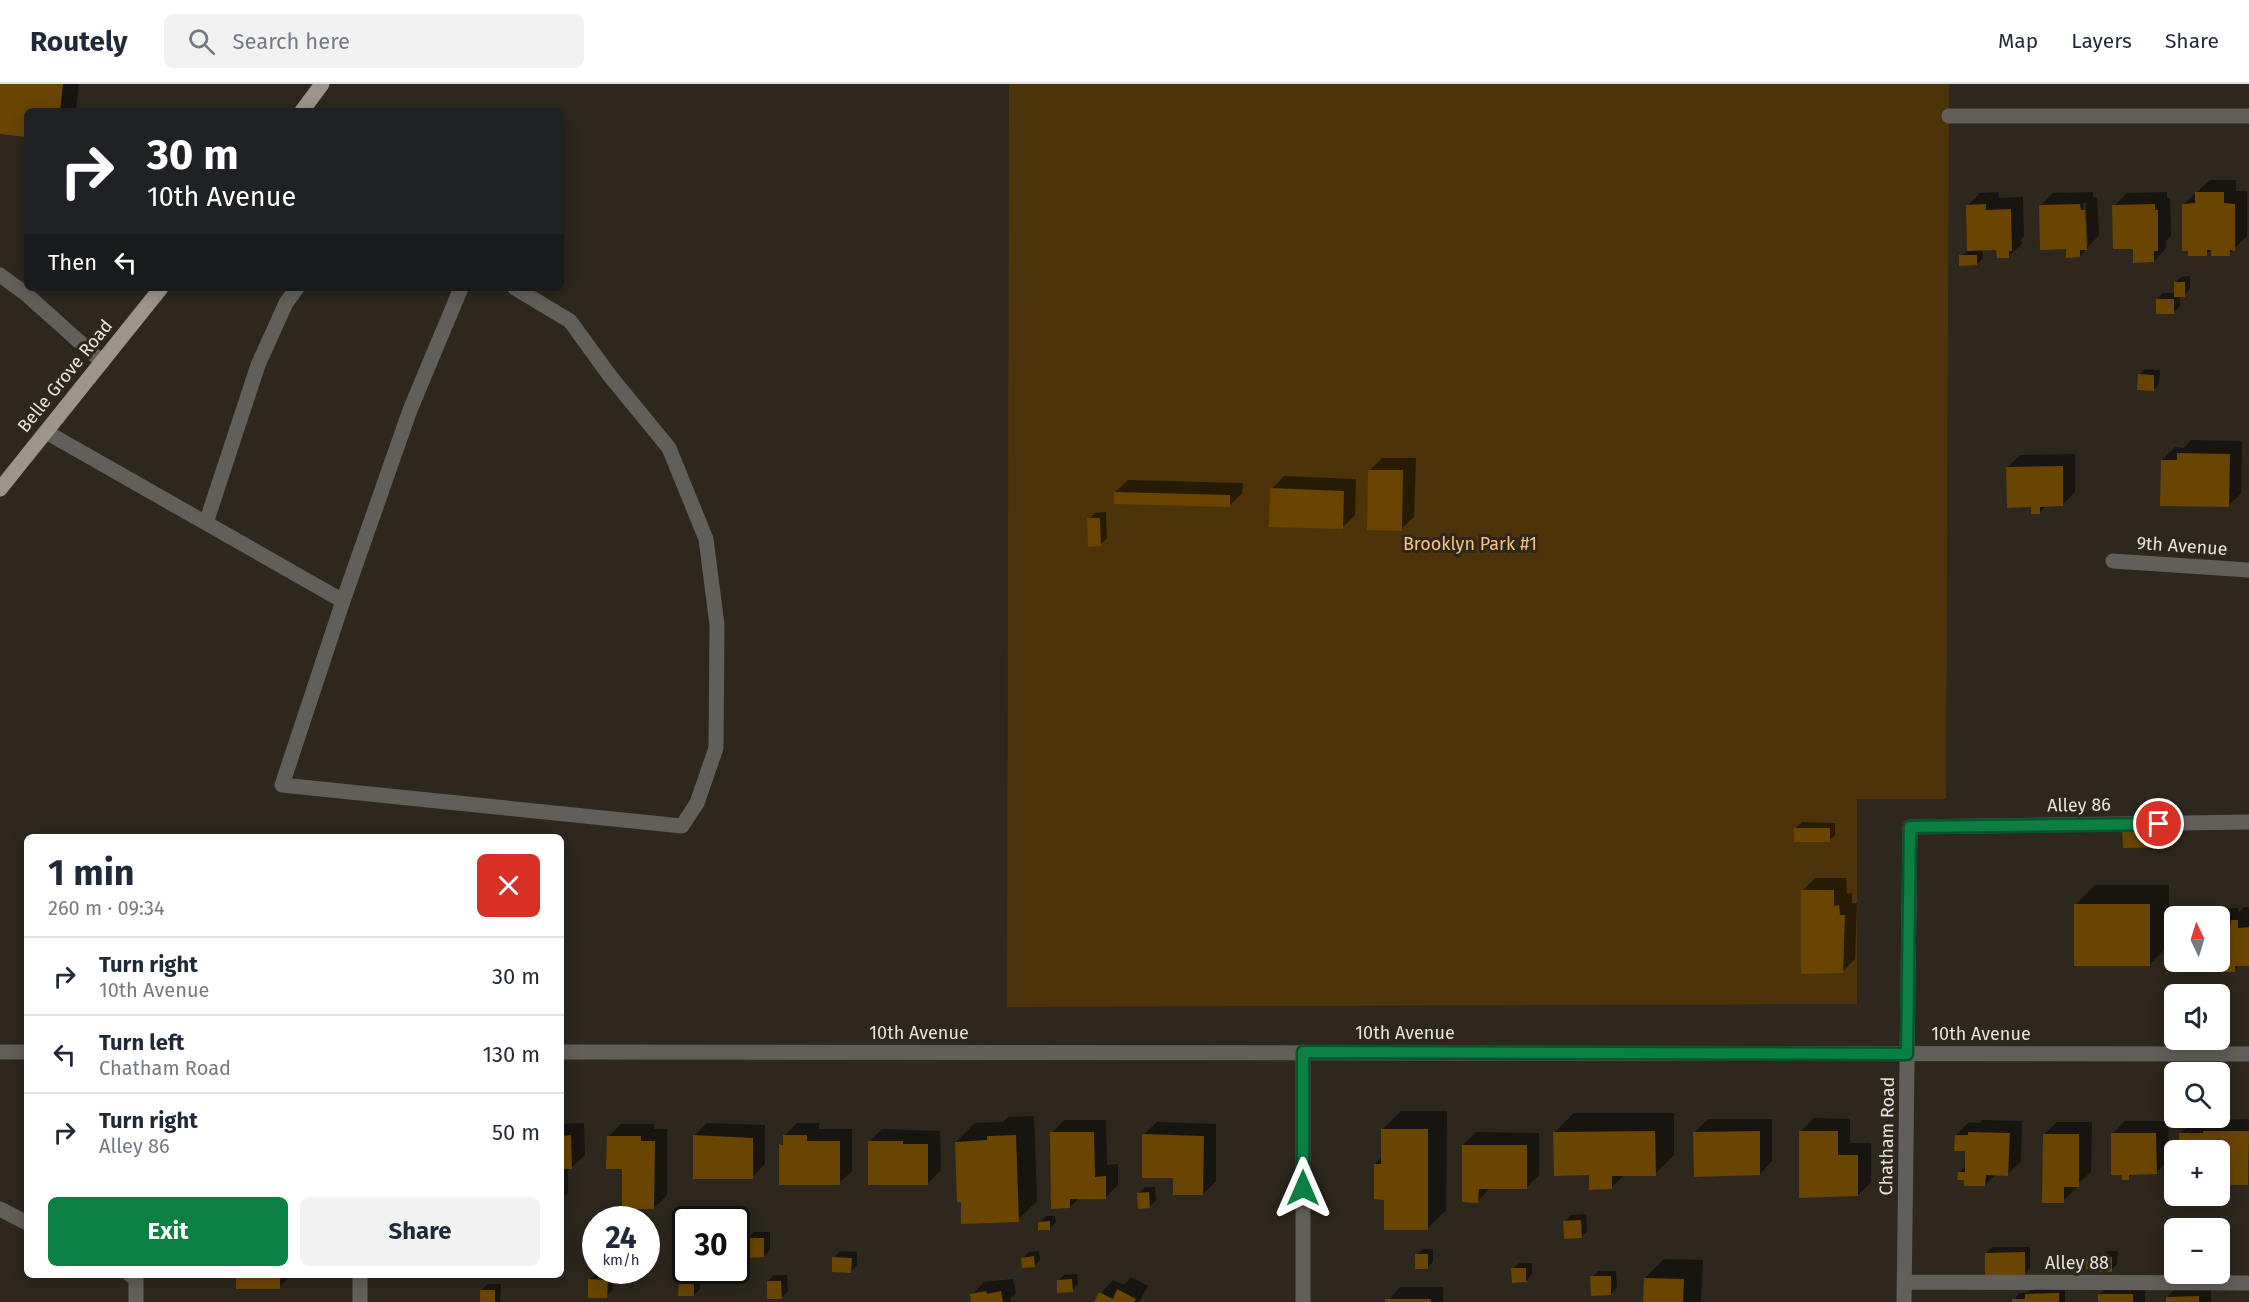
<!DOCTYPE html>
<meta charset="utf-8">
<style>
:root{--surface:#fff;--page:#f2f2f3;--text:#1f2937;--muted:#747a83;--line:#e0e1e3;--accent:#0b8043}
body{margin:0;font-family:"Fira Sans",sans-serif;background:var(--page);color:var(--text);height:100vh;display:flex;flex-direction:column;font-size:22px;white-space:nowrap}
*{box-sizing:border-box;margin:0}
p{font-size:20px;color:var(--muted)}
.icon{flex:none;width:33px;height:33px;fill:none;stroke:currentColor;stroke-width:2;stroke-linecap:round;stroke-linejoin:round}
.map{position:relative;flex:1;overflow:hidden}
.sheet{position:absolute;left:24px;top:750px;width:540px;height:444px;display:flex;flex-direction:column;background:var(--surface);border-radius:9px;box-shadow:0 3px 15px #0003}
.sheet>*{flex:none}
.top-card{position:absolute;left:24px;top:24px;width:540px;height:183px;border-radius:9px;box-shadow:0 3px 15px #0003;background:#202124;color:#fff;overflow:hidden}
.needle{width:39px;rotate:356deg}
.buttons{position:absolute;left:2164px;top:822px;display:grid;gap:12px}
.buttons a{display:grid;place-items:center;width:66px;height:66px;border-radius:9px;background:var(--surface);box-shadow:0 3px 15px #0003;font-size:30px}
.speed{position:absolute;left:582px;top:1122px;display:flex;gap:12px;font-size:30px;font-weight:700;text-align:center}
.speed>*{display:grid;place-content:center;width:78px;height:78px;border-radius:50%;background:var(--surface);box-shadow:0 3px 15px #0003;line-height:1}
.speed small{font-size:15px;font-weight:400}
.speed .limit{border:3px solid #111;border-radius:9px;background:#fff;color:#111}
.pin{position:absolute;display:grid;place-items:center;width:51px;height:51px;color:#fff;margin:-26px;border:3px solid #fff;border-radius:50%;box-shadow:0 2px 6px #0007}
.me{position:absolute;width:66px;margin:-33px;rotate:0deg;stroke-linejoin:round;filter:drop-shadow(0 0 4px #0008)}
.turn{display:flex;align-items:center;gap:21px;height:126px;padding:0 24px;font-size:27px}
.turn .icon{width:78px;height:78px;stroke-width:2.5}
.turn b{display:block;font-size:42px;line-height:51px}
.then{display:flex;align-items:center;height:57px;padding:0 24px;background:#0003;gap:12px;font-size:22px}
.round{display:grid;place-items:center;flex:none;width:63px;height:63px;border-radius:9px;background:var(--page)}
.head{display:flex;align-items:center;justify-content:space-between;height:102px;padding:0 24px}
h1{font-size:36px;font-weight:700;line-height:45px}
.primary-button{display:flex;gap:12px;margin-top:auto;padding:12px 24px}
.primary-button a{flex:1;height:69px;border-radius:9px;background:var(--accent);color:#fff;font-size:24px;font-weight:700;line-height:69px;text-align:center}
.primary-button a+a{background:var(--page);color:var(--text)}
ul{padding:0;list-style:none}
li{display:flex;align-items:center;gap:18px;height:78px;padding:0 24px;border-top:2px solid var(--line)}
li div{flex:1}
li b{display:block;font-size:22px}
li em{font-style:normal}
header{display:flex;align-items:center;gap:36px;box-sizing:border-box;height:84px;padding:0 30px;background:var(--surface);border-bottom:2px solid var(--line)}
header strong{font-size:28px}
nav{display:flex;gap:33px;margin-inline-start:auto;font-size:21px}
.search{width:420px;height:54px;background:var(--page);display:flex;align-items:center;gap:15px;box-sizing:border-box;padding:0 21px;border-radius:9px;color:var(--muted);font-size:22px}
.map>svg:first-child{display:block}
.green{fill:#4c3309}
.shadow{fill:#0007;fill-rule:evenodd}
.building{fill:#694501}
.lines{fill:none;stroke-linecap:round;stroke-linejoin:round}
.minor{stroke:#625f5a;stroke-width:15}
.major{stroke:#9d958c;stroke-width:15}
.route-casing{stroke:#07532c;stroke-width:15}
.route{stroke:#0b8043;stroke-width:10}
.labels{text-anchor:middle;stroke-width:6;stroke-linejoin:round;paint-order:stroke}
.street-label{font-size:18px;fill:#e8e3dd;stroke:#2d271d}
.park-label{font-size:18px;fill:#f9c377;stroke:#2d271d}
</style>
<header>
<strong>Routely</strong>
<div class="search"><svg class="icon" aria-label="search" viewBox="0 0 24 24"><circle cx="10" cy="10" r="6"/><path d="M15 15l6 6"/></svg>Search here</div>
<nav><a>Map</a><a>Layers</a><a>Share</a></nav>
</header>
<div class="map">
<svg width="2249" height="1218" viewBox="0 0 2249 1218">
<rect width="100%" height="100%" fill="#2d271d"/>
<path class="green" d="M1009,0H1949L1946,715H1857V920L1007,923Z"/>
<path class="shadow" d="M0,0H79L76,27H27V52L0,49Z
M2210,96H2236V107H2247V152L2229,170L2213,164L2206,171L2184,120Z
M1998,108L1999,114L2023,113L2024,152L2021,156L2022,160L2009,172L1998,164L1982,165L1983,174L1977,180L1960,172L1969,166L1967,122L1980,109Z
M2093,108V113L2097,114L2099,151L2080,172L2068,164L2040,122L2053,109ZM2083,119H2086L2088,161H2085Z
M2167,108V114H2170L2171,152L2166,157V164L2154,177L2134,164L2114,122L2127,109Z
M2190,192V205L2184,211H2180V222L2174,228L2157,215L2163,209H2175V199L2181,193Z
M2145,285L2160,286L2159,300L2153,306L2139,291Z
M2191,356L2242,357L2241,409L2228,422L2162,376L2175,363L2184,364Z
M2075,370V408L2062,421H2047L2040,428L2032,422L2007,384L2020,371Z
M1382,374H1416L1414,433L1401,445L1370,386Z
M1284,392L1356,395L1355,431L1342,444L1272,405Z
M1128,396L1243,399L1242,409L1229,422L1115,408Z
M1106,428L1107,454L1100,461L1089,435L1095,429Z
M1802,738L1835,739V751L1829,757L1796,744Z
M2173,740V756L2167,762H2124Z
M1815,794H1846L1847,810L1852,809V819H1857L1855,875L1842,888L1802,807Z
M2095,801H2169V861L2150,880L2076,820Z
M2244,823H2249V880H2240L2234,886L2215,880H2202V878H2220V832H2206L2215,824H2238V829Z
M1401,1027H1447L1446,1126L1427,1145L1386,1114L1375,1080L1382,1073V1046Z
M1574,1029H1674V1071L1655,1090L1624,1091L1611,1104L1591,1090L1555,1048Z
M1034,1032L1037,1117L1018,1136L956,1058L975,1039L1003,1038L1008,1033Z
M1814,1034L1850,1035V1059H1871V1098L1858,1111L1801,1047Z
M1708,1035H1772V1077L1760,1090L1695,1048Z
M2249,1035L2248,1100H2220V1066H2180V1050L2193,1037Z
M1064,1036H1106L1107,1081L1118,1080V1101L1106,1113L1079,1114L1070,1123L1052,1049Z
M1982,1036L2022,1037L2021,1077L2008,1090H1996L1985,1101L1966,1095L1959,1089L1966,1082L1967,1066L1956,1051L1969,1038L1980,1039Z
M2125,1037H2168L2169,1076L2156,1089H2133L2128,1094L2112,1050Z
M1157,1038L1216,1040V1097L1203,1110L1175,1092L1144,1050Z
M2057,1038H2092L2091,1088L2076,1101V1104L2063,1117L2044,1050Z
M584,1039L585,1071L572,1083L568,1084V1109L561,1116V1040Z
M707,1039L765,1041V1080L752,1093L694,1052Z
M797,1039H819V1045H852V1087L839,1099L781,1061L784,1058V1052Z
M621,1040H654V1045H667V1111L654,1124L624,1084L608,1053Z
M882,1045L940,1047L941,1086L928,1099L869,1058Z
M1476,1048L1539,1049V1091L1526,1104H1490L1478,1117L1463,1061Z
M1145,1103H1155L1156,1116L1150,1123L1139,1109Z
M1586,1130L1587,1147L1581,1153L1565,1137L1571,1131Z
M1046,1132H1055L1056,1138L1050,1144L1040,1138Z
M754,1148H770V1166L764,1172L748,1154Z
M1992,1163H2030V1184L2024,1190L1986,1169Z
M1423,1165H1433V1178L1427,1184L1417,1171Z
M840,1167L857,1168V1181L851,1187L834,1174Z
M1039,1167L1040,1176L1034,1182L1023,1174L1029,1168Z
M2107,1167H2118L2117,1180L2111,1187L2101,1178L2095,1184L2088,1176L2094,1169L2101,1170V1173Z
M1664,1175L1703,1176L1701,1218H1644L1645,1194Z
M1519,1179H1532V1190L1526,1197L1513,1185Z
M1598,1187H1616L1617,1204L1611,1210L1592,1193Z
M596,1190H613V1206L606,1212L589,1196Z
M1077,1190L1078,1200L1072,1206L1058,1197L1064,1191Z
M237,1191H291L279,1203Z
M774,1191H787L788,1207L782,1213L768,1197Z
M686,1193H700V1205L694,1211L680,1199Z
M1131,1193L1148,1202L1139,1218H1096L1101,1209L1113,1196L1124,1201Z
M1013,1195L1016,1209L1010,1215L1011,1218H972V1211L984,1198Z
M2112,1198H2145V1218H2100V1210Z
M488,1200H501L500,1218H482L481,1206Z
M2180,1200H2211V1218H2167V1213Z
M1400,1203H1443V1218H1387Z
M2032,1204H2065V1218H2013L2019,1209H2027Z"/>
<path class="building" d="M0,0H63L60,27H27V53L0,50Z
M2195,108H2224V119L2235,120V167L2230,166V172H2211V166H2207V172H2188V167H2182V120L2195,119Z
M1986,120V126L2011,125L2012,167H2009V174H1997L1996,166L1967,167L1966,121Z
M2080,120L2081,126H2085L2087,166H2080V173L2066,174V165L2040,166L2039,121Z
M2155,120V126H2158V167H2154V178L2133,179V165H2113L2112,121Z
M1959,171H1977V181L1959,182Z
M2174,198H2185V213H2174Z
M2156,215H2174V230H2156Z
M2138,290L2154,291V307L2137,306Z
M2177,369L2230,370L2229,423L2160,422L2161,376H2177Z
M2063,382V422L2040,423V430H2031V423L2007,424L2006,383Z
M1368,386H1403L1402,447L1367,446Z
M1270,404L1344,407L1343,445L1269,443Z
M1114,408L1230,411V423L1114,420Z
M1087,434H1100L1101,462L1088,463Z
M1794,744H1830V758H1794Z
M2122,745H2168V763L2123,764Z
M1801,806H1834V822L1839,821L1840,831H1845L1843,889L1801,890Z
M2074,820H2150V882H2074Z
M2220,836H2226V844H2230L2231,836H2238V844L2249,843V882H2235V888H2225L2214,887V882H2201L2200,878H2220Z
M1381,1045H1428V1146H1384V1116L1374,1115V1080H1381Z
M1655,1047L1656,1092H1612V1105L1589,1106V1091L1554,1092L1553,1048Z
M1760,1047V1091L1694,1093L1693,1048Z
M1799,1047H1838V1071H1858V1112L1799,1114Z
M2203,1047H2249L2248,1101H2220V1066H2179V1049H2203Z
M1050,1048H1094L1095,1093L1106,1092V1115H1070V1124L1051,1125Z
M1968,1048L2010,1049L2008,1092L1986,1091L1985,1102H1964V1096H1957L1958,1088H1965V1067H1954L1955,1051H1968Z
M2111,1049H2156L2157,1090L2129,1091V1096H2122V1091H2111Z
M1142,1050L1204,1052L1203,1111H1173V1094H1142Z
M2043,1050H2079V1103H2064V1119H2042Z
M571,1051L572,1085H561V1052Z
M693,1051L753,1054V1095H693Z
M783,1051H807V1057H840V1101H779V1060L783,1061Z
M1016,1051L1019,1138L961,1140V1119L957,1118L955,1058L987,1056V1052Z
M607,1052H641V1057H655L654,1125H622V1085H606Z
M868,1057H903V1060H928V1101H868Z
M1462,1061H1527V1105H1479L1478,1119L1462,1118Z
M1149,1108L1150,1124L1138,1125L1137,1109Z
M1581,1136L1582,1154L1564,1155L1563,1137Z
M1050,1137V1146H1038V1138Z
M747,1154H764V1173L747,1174Z
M2025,1168V1191L1985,1192V1169Z
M1415,1170H1428V1185H1415Z
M1034,1172L1035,1183L1022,1184L1021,1174Z
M832,1173L852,1174L851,1189L832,1188Z
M2099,1173H2112V1188H2099Z
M2086,1175H2096L2095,1185H2086Z
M1511,1184H1526V1198L1512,1199Z
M236,1191H280V1205H236Z
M1590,1192H1611V1211L1591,1212Z
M1644,1194L1684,1195L1683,1218H1643Z
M588,1195L608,1196L607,1214H588Z
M1072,1195L1073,1208L1057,1209V1196Z
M767,1197H781L782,1215H767Z
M679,1199H694V1212H678Z
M1117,1205L1136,1215L1134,1218H1094L1099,1208L1113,1215Z
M480,1206H495V1218H480Z
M986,1207L987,1210L1001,1207L1003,1218H971L970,1210Z
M2059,1209V1218H2012V1215H2025V1210Z
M2098,1210H2133V1218H2098Z
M2199,1212V1218H2166V1213Z
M1385,1215H1431V1218H1385Z"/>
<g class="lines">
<path class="minor" d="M1949,32H2249
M0,191L26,210L102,278
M46,348L343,517L410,326L461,204
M206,439L258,281L286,219L297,204
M2113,477L2249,486
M343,517L282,701L682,742L697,719L716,664L717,541L706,455L669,364L610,292L570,237L515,204
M0,968H27
M561,968L2249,970
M0,1125L27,1139
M130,1191L136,1194V1218
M360,1191V1218
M1905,1198L2249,1199
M1303,1218V968
M1904,1218L1910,743L2249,738"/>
<path class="major" d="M302,27L322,0
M0,405L161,204"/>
</g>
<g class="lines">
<defs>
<path id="route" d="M1303,1104V968L1907,970L1910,743L2159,740"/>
</defs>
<use href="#route" class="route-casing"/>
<use href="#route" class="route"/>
</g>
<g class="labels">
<g class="street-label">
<text transform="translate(65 292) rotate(-51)" y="6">Belle Grove Road</text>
<text transform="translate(2182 462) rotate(4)" y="6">9th Avenue</text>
<text transform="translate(2079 721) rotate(-1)" y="6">Alley 86</text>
<text x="919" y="955">10th Avenue</text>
<text x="1405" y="955">10th Avenue</text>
<text x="1981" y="956">10th Avenue</text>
<text transform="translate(1887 1052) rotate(-89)" y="6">Chatham Road</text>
<text x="2077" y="1185">Alley 88</text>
</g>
<g class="park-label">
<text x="1470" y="466">Brooklyn Park #1</text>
</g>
</g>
</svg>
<div class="buttons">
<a><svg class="needle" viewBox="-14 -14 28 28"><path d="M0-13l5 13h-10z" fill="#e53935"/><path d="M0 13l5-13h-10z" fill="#747a83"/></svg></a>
<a><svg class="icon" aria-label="sound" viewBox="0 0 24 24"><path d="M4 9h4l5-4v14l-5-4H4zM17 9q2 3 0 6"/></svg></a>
<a><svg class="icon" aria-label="search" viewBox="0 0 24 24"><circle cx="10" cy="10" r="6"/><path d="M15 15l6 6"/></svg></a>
<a>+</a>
<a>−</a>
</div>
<div class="speed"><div>24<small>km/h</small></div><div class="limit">30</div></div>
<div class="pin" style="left:2159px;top:740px;background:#d93025"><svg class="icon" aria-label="arrive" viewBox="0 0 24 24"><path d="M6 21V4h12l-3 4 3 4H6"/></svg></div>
<svg class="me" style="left:1303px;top:1104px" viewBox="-20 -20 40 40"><path d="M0-17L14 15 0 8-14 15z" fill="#0b8043" stroke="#fff" stroke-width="4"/></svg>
<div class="top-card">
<div class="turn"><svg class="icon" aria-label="right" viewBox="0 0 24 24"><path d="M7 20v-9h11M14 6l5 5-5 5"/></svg><div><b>30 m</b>10th Avenue</div></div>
<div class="then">Then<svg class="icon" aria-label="left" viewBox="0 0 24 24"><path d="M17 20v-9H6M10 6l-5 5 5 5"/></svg></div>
</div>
<section class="sheet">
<div class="head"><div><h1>1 min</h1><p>260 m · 09:34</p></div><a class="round" style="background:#d93025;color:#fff"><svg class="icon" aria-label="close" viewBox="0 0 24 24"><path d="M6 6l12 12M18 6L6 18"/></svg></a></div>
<ul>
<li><svg class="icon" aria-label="right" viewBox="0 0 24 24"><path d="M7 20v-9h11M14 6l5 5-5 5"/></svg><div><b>Turn right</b><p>10th Avenue</p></div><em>30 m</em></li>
<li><svg class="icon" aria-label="left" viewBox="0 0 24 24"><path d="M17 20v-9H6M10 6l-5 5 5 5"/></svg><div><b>Turn left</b><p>Chatham Road</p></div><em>130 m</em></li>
<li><svg class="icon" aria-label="right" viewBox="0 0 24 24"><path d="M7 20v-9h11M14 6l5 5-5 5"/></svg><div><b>Turn right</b><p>Alley 86</p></div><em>50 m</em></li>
</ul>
<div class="primary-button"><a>Exit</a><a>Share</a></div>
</section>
</div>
